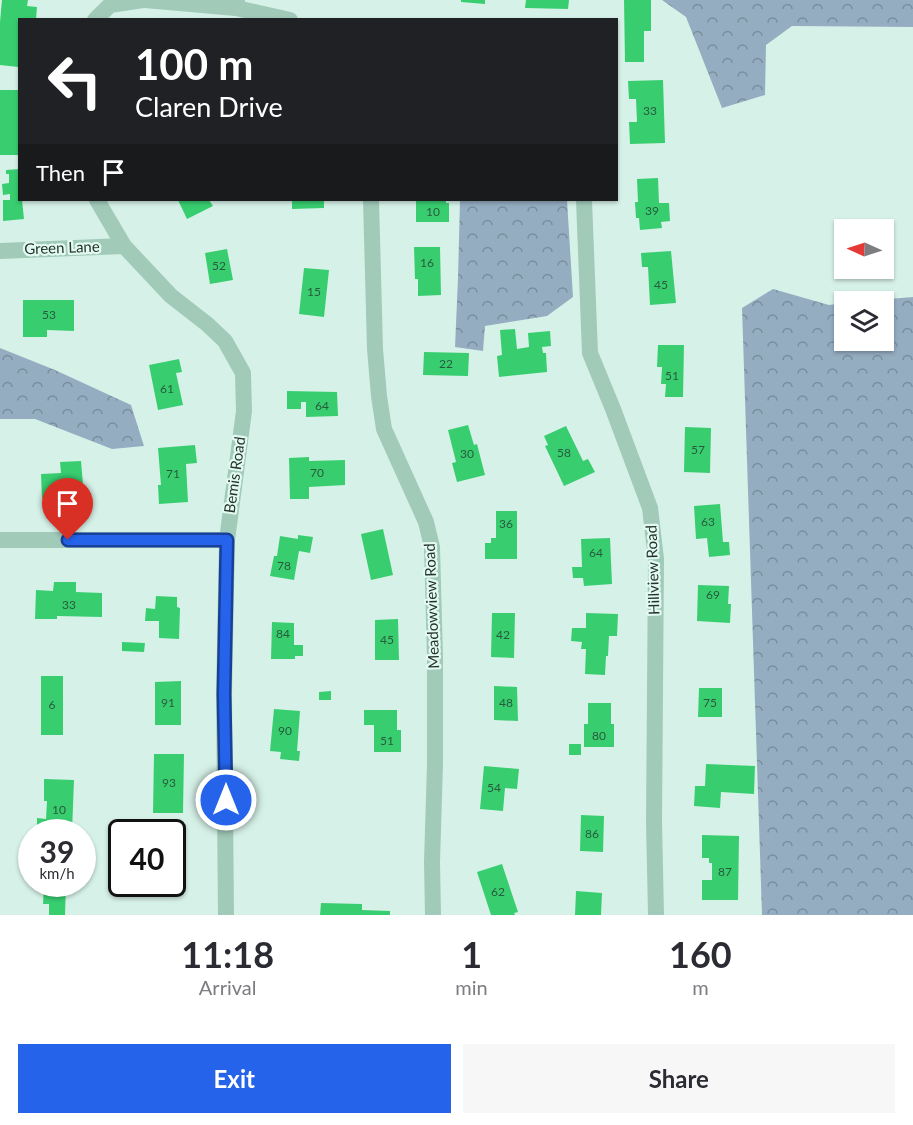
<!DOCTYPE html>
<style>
:root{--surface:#fff;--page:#f7f7f7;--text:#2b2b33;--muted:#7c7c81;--accent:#2563eb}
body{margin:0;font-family:Lato,sans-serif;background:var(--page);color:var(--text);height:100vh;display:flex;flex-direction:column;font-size:22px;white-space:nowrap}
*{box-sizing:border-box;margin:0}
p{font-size:20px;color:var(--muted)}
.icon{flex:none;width:33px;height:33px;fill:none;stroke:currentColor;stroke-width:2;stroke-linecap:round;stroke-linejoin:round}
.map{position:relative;height:915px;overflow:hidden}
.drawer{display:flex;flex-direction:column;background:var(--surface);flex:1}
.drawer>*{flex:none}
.banner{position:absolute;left:18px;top:18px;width:600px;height:183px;border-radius:0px;box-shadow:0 2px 4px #0004;background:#202124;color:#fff;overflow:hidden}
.needle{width:39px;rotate:273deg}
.fabs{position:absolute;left:834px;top:219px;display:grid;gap:12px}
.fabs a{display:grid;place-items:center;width:60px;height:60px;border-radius:0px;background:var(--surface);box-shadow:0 2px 4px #0004;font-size:30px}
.speed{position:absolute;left:18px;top:819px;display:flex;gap:12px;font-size:30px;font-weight:700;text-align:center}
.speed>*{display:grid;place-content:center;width:78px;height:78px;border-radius:50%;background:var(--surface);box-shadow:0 2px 4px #0004;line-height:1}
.speed small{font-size:15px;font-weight:400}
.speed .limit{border:3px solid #111;border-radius:9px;background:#fff;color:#111}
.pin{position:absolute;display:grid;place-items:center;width:51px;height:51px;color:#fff;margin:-62px -26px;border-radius:50% 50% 50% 0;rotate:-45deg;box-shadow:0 0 6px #0007}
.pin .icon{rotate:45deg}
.me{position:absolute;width:66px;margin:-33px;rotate:0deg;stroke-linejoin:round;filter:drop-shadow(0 0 4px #0008)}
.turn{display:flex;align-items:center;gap:21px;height:126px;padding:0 18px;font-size:27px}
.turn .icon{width:78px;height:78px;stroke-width:2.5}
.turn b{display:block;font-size:42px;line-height:51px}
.then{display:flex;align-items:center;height:57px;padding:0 18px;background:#0003;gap:12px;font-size:22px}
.eta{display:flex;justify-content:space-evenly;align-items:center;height:102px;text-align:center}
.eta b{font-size:36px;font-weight:700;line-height:42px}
.primary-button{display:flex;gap:12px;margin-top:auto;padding:12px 18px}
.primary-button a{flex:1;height:69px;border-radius:0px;background:var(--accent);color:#fff;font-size:24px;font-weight:700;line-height:69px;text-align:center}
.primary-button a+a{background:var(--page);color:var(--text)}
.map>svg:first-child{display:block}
.forest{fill:url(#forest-crowns)}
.building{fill:#38ce70}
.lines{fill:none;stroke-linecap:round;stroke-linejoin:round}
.minor{stroke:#a1cab9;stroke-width:16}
.tertiary{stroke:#a1cab9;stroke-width:16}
.route-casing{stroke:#184099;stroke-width:15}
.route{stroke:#2563eb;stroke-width:10}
.labels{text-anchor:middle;stroke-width:4.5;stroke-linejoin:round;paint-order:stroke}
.number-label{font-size:12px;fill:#295a3c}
.street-label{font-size:15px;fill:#24342b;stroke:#e2faf2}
</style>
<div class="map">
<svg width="913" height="915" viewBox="0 0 913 915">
<defs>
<pattern id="forest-crowns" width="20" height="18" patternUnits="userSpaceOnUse" patternTransform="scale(1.5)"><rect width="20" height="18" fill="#95adc1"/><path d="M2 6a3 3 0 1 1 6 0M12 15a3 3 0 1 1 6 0" fill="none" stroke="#798e9d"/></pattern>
</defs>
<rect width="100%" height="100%" fill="#d6f2e8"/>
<path class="forest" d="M662,0H913V27L792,26L766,45L765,95L722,108L686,17Z
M460,200H567L573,297L547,316L485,326L483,351L455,347L458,278Z
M773,289L829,305L844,303V340H884V302L864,301L913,297V915H762L742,308Z
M0,348L55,370L131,405L144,446L112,449L35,419H0Z"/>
<path class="building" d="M2,0H28L27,6L37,7L36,20H20V55L18,67L0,65V22Z
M461,0H485V4L461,2Z
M526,0H569L568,9L525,8Z
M624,0H651V31H644V62H625Z
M663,80L665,143L630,144L629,122H637L636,99H629L628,81Z
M0,90H20V134H18V155H0Z
M20,169V200H22L24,219L3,221V200H10V194L3,195L2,184L9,183V174H6V170Z
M658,178L659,203H669L670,221L661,222L662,228L640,230L639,218H636L635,202H638L637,179Z
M178,200H209L213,206L187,219Z
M292,200H324V208L292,209Z
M416,200H446V203H449V222H416Z
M414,247H440L441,295L418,296V279H415Z
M227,249L233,280L210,284L205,253Z
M671,251L676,303L650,305L648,267H642L641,253Z
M304,268L329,270L324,317L299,314Z
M23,300H74V331L47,330V337H23Z
M515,329L517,349L529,347L528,333L550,331L551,346L542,347L543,353H546L547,372L499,377L497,356L502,355L500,330Z
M658,345H684L683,397H665L666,384H661L662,367H657Z
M424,352L469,353L468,376L423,375Z
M179,359L182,372L176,373L183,405L158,410L149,365Z
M287,391L337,392L338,416L306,417V402H301V409H287Z
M468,425L474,445L477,444L485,475L457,482L452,463L456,462L448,430Z
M566,426L583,461L588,459L595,472L564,486L545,446L548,445L544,436Z
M685,427L711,428L710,473L684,472Z
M195,445L197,463L186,464L188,502L159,504L158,485H161L158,448Z
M309,457V461L345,460V485L309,487V499H290L289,458Z
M81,461L84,496L42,498L41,474L61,473L60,462Z
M720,504L723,542H729L730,555L709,557L707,538L696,539L694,506Z
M496,511H517V559H485V543H491V538H496Z
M383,529L393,575L371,580L361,534Z
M298,535L313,537L310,553L299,551L294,580L270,576L274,556H277L280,536L298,539Z
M610,538L612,584L584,586L583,578H573L572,567H582L581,539Z
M54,582H76V592L102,593V617L57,616V619H35L36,590L53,591Z
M698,585L729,586L728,604H731L730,623L697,621Z
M156,596L177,597V607L180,608L179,639L159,638V621H145L146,608L155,609Z
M492,613H515L514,658L491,657Z
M586,613L618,614L617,636H609L608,656H606L605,675L585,674L586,649H581L582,642L571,641L572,628H586Z
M398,619L399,660H375V620Z
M272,622L294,623V645H303V656H295V659H271Z
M122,642L145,643L144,652L122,651Z
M41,676H63V735H41Z
M181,681V725H155V682Z
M494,686L517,687L518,721L494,720Z
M699,688H722V717H698Z
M331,691V700H319V692Z
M588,703H611V724H614V747H584V724H588Z
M274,709L300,711L297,751H300L299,761L280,759L281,752L270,751Z
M364,710H397V730H401V752H374V725H364Z
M569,744H581V755H569Z
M154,754H184L183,813H153Z
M706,764L755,766L754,794L721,792L720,808L694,806L695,786H705Z
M484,766L519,769L517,789L505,788L503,811L480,809Z
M44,779L74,780L72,832H37V818L46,819L47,801H44Z
M581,815L604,816L603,852L580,851Z
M702,835L739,836L738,900H702V880H712V863H709V858H702Z
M172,836H180V856H183V895H161V884H172Z
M502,864L518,912L514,913L515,915H491L477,872Z
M44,884H66L65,915H49V904H43Z
M576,891L602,893L601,915H575Z
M321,903L362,904V910L390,911V915H320Z"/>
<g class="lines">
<path class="minor" d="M236,8L290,20
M371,200L375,349L379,396L384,429L426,522L432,547L435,659V764L432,862L433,915
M584,200L590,353L613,409L650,508L656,559L654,822L656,915
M0,251L124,246
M0,540H227"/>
<path class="tertiary" d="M145,0L236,8L237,0
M95,20L110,5L143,0
M97,200L124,246L171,296L207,324L225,341L243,373L244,411L227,540L224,694L226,915"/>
</g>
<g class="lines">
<defs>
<path id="route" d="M68,540H227L224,694L226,800"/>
</defs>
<use href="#route" class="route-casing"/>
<use href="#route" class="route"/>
</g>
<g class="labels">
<g class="number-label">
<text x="650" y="115">33</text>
<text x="652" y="215">39</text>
<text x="433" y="216">10</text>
<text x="427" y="267">16</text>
<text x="219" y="270">52</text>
<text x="661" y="289">45</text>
<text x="314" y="296">15</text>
<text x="49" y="319">53</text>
<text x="446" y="368">22</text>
<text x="672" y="380">51</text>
<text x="167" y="393">61</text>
<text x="322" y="410">64</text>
<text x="698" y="454">57</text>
<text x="564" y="457">58</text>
<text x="467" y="458">30</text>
<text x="317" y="477">70</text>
<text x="173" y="478">71</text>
<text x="708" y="526">63</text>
<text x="506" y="528">36</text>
<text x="596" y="557">64</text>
<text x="284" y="570">78</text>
<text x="713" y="599">69</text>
<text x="69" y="609">33</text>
<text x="283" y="638">84</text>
<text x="503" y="639">42</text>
<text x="387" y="644">45</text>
<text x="168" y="707">91</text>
<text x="506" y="707">48</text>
<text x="710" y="707">75</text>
<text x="52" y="709">6</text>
<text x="285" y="735">90</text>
<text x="599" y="740">80</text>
<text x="387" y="745">51</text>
<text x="169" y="787">93</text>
<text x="494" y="792">54</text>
<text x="59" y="814">10</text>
<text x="592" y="838">86</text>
<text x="725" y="876">87</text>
<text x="498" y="896">62</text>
</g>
<g class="street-label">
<text transform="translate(62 248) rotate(-2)" y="5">Green Lane</text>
<text transform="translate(235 475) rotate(-82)" y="5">Bemis Road</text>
<text transform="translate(653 570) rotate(-92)" y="5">Hillview Road</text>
<text transform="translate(432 606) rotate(-92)" y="5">Meadowview Road</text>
</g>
</g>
</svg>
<div class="fabs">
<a><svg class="needle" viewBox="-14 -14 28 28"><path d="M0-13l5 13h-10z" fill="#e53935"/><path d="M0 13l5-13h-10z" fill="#7c7c81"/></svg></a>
<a><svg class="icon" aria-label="layers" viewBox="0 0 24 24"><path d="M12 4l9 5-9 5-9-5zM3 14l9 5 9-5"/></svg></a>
</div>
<div class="speed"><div>39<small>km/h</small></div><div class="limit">40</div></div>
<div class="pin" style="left:68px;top:540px;background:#d93025"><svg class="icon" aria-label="arrive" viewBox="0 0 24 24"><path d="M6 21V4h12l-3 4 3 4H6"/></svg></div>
<svg class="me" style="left:226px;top:800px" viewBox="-20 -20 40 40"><circle r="17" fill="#2563eb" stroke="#fff" stroke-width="3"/><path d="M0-11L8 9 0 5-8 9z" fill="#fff"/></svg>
<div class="banner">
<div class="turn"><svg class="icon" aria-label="left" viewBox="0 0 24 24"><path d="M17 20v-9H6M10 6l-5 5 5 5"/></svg><div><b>100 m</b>Claren Drive</div></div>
<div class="then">Then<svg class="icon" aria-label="arrive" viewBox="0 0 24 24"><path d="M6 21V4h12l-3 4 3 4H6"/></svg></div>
</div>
</div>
<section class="drawer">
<div class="eta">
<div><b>11:18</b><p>Arrival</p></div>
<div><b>1</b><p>min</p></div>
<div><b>160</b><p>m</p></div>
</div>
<div class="primary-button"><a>Exit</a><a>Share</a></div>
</section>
